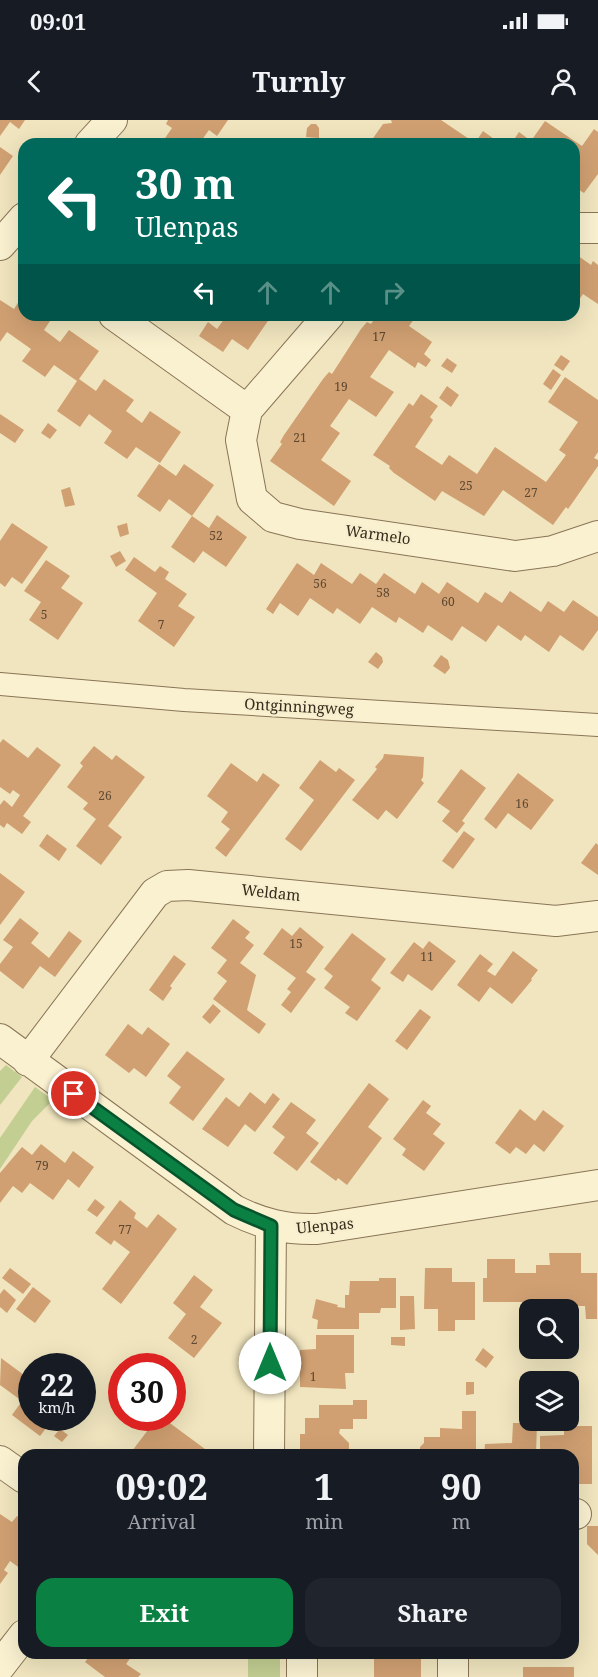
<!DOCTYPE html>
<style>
:root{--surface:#171b24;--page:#20242c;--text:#f1f3f6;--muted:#9ea1a6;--accent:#0b8043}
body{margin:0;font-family:"Noto Serif",serif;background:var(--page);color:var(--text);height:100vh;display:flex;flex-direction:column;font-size:22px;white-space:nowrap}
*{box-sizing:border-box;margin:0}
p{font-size:20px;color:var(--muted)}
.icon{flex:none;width:33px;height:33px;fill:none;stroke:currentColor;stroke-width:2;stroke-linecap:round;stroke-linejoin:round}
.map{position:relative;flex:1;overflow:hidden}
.details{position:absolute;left:18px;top:1329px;width:561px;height:210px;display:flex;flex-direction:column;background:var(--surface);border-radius:18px;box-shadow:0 6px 24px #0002}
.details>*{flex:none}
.hud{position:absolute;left:18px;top:18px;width:562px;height:183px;border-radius:18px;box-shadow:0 6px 24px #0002;background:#00695c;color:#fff;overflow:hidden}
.controls{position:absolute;left:519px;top:1179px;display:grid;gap:12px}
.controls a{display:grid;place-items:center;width:60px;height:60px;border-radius:12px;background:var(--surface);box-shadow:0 6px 24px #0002;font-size:30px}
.speed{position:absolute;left:18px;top:1233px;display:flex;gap:12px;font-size:30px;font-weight:700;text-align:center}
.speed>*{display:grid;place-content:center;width:78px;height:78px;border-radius:50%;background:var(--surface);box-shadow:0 6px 24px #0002;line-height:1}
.speed small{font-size:15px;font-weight:400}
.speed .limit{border:9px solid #d22;background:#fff;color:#111}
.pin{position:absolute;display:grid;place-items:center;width:51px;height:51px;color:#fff;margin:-26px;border:3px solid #fff;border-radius:50%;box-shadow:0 2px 6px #0007}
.me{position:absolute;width:66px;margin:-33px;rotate:0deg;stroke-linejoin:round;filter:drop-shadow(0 0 4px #0008)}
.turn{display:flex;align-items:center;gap:21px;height:126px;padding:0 18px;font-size:27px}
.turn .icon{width:78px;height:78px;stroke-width:2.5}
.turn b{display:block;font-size:42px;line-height:51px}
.lanes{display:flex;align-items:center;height:57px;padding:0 18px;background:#0003;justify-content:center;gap:30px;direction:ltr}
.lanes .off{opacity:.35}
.eta{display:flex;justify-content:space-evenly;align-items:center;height:102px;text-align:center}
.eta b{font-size:36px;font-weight:700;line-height:42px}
.action{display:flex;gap:12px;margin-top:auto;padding:12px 18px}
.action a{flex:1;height:69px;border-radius:18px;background:var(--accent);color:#fff;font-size:24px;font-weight:700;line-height:69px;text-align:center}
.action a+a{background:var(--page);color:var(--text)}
.status{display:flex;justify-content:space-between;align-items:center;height:42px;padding:0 30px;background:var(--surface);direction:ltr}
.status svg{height:16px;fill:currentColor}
header{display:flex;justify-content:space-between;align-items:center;height:78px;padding:0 18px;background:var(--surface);font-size:27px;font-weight:700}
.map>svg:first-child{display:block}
.green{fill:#c2ce92}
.building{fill:#d0a072}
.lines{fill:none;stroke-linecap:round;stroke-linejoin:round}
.pedestrian-casing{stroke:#897556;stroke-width:24}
.minor-casing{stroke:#897556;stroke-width:32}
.pedestrian{stroke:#faf1d1;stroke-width:22}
.minor{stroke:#faf1d1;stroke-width:30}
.route-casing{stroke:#07532c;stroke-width:15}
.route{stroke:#0b8043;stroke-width:10}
.labels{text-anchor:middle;stroke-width:4.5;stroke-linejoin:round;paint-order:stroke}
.number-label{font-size:12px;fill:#5d4831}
.street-label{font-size:15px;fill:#372b1b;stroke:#f7eece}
</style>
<div class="status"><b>09:01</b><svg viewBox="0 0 49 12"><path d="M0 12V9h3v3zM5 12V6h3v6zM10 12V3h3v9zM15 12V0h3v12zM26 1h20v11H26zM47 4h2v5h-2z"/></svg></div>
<header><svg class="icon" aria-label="back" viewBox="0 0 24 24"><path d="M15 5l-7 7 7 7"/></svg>Turnly<svg class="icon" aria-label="person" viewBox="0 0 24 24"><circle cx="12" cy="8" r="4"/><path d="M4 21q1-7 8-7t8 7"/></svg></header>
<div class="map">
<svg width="598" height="1557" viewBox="0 0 598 1557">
<rect width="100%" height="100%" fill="#f0e5be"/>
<path class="green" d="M6,945L22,957L0,985V951Z
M35,967L53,980L32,1001L0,1049V1018Z
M248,1533H280V1557H248Z"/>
<path class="building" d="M0,0H25L19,9L10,2L0,16Z
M168,0H228L217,16L209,10L199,24H161L172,8L166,4Z
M391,0H441L475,23L483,11L501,24H369L383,4L392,3Z
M545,1L582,26L594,9L598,12V54L584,73L574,67V24H511L519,12L531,21Z
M311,4H316L319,8V18L306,17L307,8Z
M0,27L13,36L0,55Z
M574,133L591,145L593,141L598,145V184L583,174L574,187Z
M21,178L24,179V195H47L52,198L44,210L60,222L69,210L99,231L79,259L96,271L104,259L134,280L126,291L142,303L150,291L181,312L160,343L136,327L127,339L104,323L112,311L89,294L80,307L57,291L77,261L54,245L45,257L22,241L31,229L7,212L0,222V180L14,189Z
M227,195H272L248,230L232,219L223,232L199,216L208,202L217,209Z
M377,195H417L409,206L432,222L424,234L431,240L426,247L418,242L415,248L389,230L370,257L394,272L376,297L349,279L330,306L340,313L321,340L351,361L334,386L270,341L282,324L280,322L284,315L323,259L329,252L332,254L361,209L367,202L371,204Z
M561,235L570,241L563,251L554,245Z
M447,238L457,245L452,253L441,246Z
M553,249L561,255L551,270L543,264Z
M565,257L598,280V332L594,338L598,340V346L573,382L568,389L566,387L553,405L503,370L484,396L442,371L435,381L394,353L389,348L390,346L373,335L409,283L413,286L421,274L438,286L430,297L433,300L415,327L442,345L449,335L477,354L495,327L546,362L566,335L559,330L578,302L548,282Z
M447,266L459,275L451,287L439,278Z
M0,294L24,310L15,323L0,313Z
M48,303L57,310L50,319L41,313Z
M159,344L176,356L184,344L214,365L192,396L169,379L160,392L137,376Z
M70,367L75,385L65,387L61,370Z
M217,395L247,417L226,447L203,431L194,443L171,427L192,396L209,408Z
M12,403L48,427L22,464L12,457L5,467L0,463V421Z
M127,403L129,414L120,417L117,406Z
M120,431L126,441L116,447L110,436Z
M134,437L155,452L160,446L169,452L165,459L187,474L178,486L195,497L174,527L138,501L157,473L125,450Z
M46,440L70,456L61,468L83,483L58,520L29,500L41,482L24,471Z
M297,443L314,455L321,443L352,464L360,453L376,464L384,453L415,474L422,462L439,474L447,462L478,483L485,472L502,483L510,471L541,492L548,481L564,492L573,480L598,497V510L583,531L560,515L549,532L525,515L521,521L498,505L486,522L462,506L452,521L428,505L423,513L399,497L396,503L372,487L360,504L337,488L333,494L310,478L298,496L280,483L273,494L266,489Z
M376,532L382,537L383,542L378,549L368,542Z
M441,535L448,540L450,548L445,554L433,546Z
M3,619L28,638L37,627L61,645L23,696L31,702L22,714L7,703L4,708L0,705V685L4,680L12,687L20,675L13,670L10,674L0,667V623Z
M94,626L112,640L116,635L145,657L108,706L122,717L101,745L76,726L96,699L83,689L88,683L67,667L83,646L80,643Z
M384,634L424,637L423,657L421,660L424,663L397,699L386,690L378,700L352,680L377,649L375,647L383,638Z
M320,640L336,652L339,648L355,660L301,731L285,719L314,680L299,668Z
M231,643L257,662L263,653L280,665L226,737L215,728L230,709L221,702L228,692L207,676Z
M461,649L486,668L462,701L465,703L457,713L442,701L450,691L437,682Z
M518,653L554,680L531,710L508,693L496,709L484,699Z
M464,711L475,719L453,749L442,741Z
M47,714L67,729L59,741L39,726Z
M596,723L598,725V755L581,743Z
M0,753L25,772L0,805Z
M20,798L39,813L31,823L49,838L69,811L82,821L55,857L40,846L23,869L0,851V844L13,827L3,820Z
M233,799L250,812L245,818L254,825L240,843L256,855L247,890L266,904L259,914L213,879L227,861L217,853L227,840L211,828Z
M300,807L324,827L306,852L316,859L291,893L281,885L291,872L287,869L296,858L263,834L282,808L292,816Z
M352,813L386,839L371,860L381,868L357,901L345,893L350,887L324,868L333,856L324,849Z
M429,821L456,841L432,871L408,854L403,862L390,853L414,822L423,829Z
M513,831L538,850L531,859L532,860L512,884L490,867L479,882L457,865L480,834L493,844L487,851L495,856Z
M174,835L186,844L170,866L172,868L163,881L149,870Z
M213,884L221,891L210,904L202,897Z
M420,889L431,897L407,930L395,921Z
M128,904L142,915L148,907L170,924L146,957L134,948L129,953L105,935Z
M187,931L225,959L193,1001L169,983L181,967L167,956Z
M369,963L389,979L368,1007L382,1018L347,1065L338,1058L336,1061L310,1042Z
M250,972L265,984L273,973L280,979L255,1012L245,1004L228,1027L202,1009L226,977L239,987Z
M423,980L431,986L426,993L441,1004L433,1014L445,1023L424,1051L402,1035L406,1029L393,1019Z
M291,982L316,1000L306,1013L319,1023L297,1051L273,1033L285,1017L272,1007Z
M520,989L535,1001L543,990L564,1006L544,1032L534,1024L526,1034L516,1027L510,1034L495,1023Z
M41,1024L65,1043L73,1031L94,1047L79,1068L68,1059L53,1080L30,1063L22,1073L13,1066L0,1083V1053L22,1027L32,1035Z
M95,1079L105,1087L97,1097L87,1090Z
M120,1080L136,1093L134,1098L147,1108L158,1094L177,1109L121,1184L102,1169L130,1132L114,1120L111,1125L95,1113Z
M549,1133H581V1153H597V1199H586L585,1186H560L561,1179H536V1190H530V1206H522V1182H483V1158H487V1139H515V1153H536V1145H550Z
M10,1148L31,1164L23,1174L2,1158Z
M425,1148H452V1162H475V1200H455V1211H438V1189H424Z
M194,1155L213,1170L200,1187L222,1203L194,1238L168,1218L186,1194L173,1183Z
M379,1158H396V1188H381L380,1193H359V1209H317L318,1200L312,1198L316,1179L338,1185L337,1187L345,1188V1175H349L350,1161H379Z
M33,1167L51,1181L35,1203L16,1189Z
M4,1169L16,1180L7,1193L0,1187V1174Z
M400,1176H414L415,1209L400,1210Z
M316,1215H354V1253H345L346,1269L300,1267V1230L316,1229Z
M391,1217H405V1226L391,1225Z
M483,1228L494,1237L486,1248L475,1240Z
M1,1238L32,1261V1298H54L40,1316L12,1295L22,1281L0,1265Z
M466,1262H474V1274L466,1275Z
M353,1280H367V1299H353V1309H340L339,1313L349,1323V1335H300V1314H305V1298H319V1285H353Z
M462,1291H476V1335H420V1327L424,1323V1317H440V1308L462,1309Z
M157,1298H163L205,1329L200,1335H129Z
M513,1303H537L536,1335H484L485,1324L512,1323Z
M564,1306H592V1364H573V1335H540V1316L564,1315Z
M60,1309L68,1315L62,1322L54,1316Z
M0,1394L12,1402L17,1396L24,1402V1445L21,1449L10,1441L4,1450L8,1453L0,1464Z
M587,1406H598V1435L587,1424Z
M92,1533H134L126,1544L141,1554L138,1557H105L85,1542Z
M374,1533H421V1557H374Z
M493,1533H535V1539H493Z
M523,1547H574V1557H523Z"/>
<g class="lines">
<defs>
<path id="pedestrian" d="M0,564L184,580L598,605"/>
<path id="minor" d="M90,24L112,0
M574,108H598
M0,125L24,98
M114,195L247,290
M329,195L247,290L241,320L252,379L273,397L300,404L515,436L553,431L598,416
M0,919L234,1090C262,1104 287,1110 317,1109L598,1065
M28,941L155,773L167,766L188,765L556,801L598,796
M269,1335L271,1106
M0,1341L24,1358
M573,1394H576
M302,1533V1557
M0,1546L24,1515
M453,1557V1533"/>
</defs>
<use href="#pedestrian" class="pedestrian-casing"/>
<use href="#minor" class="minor-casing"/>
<use href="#pedestrian" class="pedestrian"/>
<use href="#minor" class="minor"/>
</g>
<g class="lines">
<defs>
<path id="route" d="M74,974L234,1090L271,1106L270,1243"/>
</defs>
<use href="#route" class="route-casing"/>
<use href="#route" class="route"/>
</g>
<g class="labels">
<g class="number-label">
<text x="379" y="221">17</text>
<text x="341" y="271">19</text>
<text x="300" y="322">21</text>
<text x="466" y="370">25</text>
<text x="531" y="377">27</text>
<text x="216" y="420">52</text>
<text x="320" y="468">56</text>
<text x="383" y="477">58</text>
<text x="448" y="486">60</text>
<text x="44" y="499">5</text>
<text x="161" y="509">7</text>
<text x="105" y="680">26</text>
<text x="522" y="688">16</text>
<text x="296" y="828">15</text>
<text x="427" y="841">11</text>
<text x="42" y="1050">79</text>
<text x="125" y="1114">77</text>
<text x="194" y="1224">2</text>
<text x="313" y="1261">1</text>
</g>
<g class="street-label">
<text transform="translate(378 415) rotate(8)" y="5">Warmelo</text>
<text transform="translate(299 587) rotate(3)" y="5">Ontginningweg</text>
<text transform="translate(271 773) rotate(6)" y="5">Weldam</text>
<text transform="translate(325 1106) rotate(-5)" y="5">Ulenpas</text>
</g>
</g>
</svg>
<div class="controls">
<a><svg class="icon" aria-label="search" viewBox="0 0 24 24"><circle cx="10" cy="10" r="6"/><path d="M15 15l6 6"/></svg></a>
<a><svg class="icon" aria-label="layers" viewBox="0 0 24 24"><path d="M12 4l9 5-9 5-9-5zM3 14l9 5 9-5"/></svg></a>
</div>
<div class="speed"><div>22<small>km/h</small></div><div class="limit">30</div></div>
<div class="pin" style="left:74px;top:974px;background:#d93025"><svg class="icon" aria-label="arrive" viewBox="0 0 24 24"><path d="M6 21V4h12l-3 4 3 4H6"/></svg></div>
<svg class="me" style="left:270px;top:1243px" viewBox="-20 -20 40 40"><circle r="19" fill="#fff"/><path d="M0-13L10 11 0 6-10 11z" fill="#0b8043"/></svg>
<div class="hud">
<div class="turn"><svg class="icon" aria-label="left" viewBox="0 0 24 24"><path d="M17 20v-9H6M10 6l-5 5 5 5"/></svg><div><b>30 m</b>Ulenpas</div></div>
<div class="lanes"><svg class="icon" aria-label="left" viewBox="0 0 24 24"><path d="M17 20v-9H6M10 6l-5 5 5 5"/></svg><svg class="icon off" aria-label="ahead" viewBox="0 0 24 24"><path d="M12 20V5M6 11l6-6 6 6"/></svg><svg class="icon off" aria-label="ahead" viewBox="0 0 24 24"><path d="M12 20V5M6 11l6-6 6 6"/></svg><svg class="icon off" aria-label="right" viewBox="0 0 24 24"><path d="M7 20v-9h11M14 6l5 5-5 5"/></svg></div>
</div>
<section class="details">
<div class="eta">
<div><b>09:02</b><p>Arrival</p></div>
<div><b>1</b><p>min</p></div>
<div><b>90</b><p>m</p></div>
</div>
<div class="action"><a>Exit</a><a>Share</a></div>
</section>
</div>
